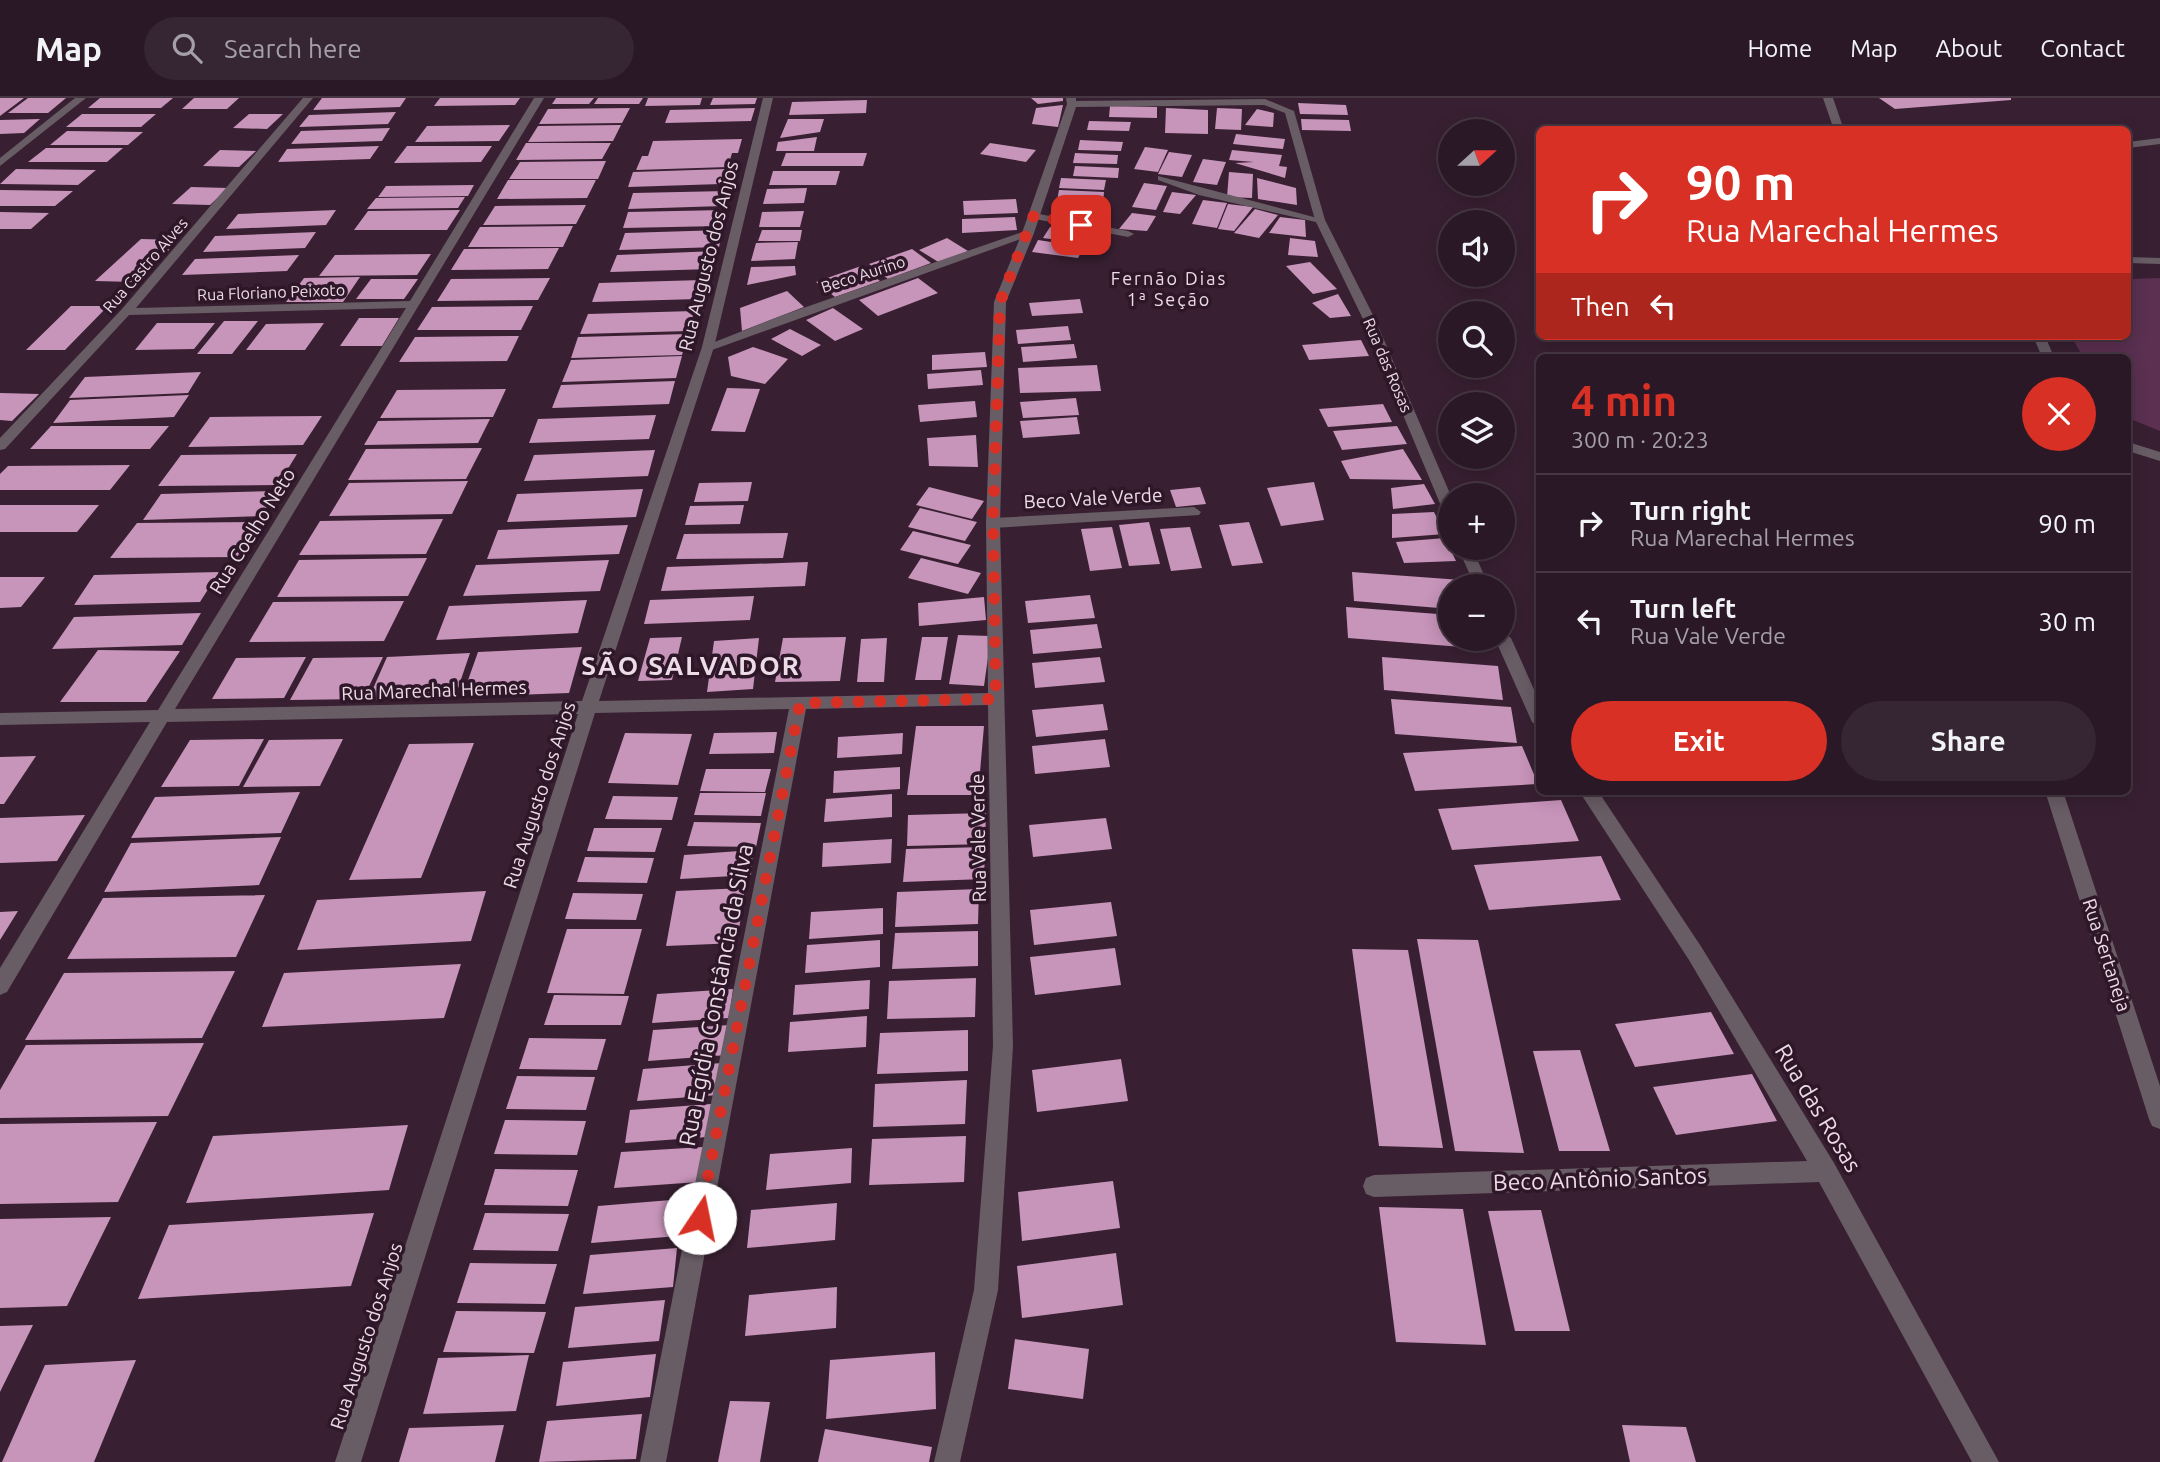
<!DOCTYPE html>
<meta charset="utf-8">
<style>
:root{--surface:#2a1826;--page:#362532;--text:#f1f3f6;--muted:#a5a0a7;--line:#463743;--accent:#d93025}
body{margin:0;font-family:Ubuntu,sans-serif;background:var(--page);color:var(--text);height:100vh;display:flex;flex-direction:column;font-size:26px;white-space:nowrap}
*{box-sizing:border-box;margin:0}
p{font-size:23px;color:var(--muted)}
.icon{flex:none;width:38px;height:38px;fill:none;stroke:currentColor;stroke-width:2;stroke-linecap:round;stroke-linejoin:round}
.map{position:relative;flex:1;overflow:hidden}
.details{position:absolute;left:1536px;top:256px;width:595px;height:441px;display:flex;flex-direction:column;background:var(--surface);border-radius:10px;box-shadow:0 4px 18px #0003,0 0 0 2px var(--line)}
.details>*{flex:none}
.hud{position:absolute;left:1536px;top:28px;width:595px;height:214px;border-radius:10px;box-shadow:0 4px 18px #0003,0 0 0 2px var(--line);background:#d93025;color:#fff;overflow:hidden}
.needle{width:46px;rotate:69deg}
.tools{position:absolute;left:1438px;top:21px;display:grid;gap:14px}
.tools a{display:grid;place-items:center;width:77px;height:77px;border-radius:50%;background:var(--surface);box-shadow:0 4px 18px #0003,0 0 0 2px var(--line);font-size:35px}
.pin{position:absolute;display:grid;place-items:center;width:60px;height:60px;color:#fff;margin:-30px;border-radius:14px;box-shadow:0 4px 10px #0006}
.me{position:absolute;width:77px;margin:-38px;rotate:11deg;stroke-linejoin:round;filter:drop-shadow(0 0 5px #0008)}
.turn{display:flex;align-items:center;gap:24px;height:147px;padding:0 35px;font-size:32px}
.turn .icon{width:91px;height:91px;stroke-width:2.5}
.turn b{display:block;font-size:49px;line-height:60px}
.then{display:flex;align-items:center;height:66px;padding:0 35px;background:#0003;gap:14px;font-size:26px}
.round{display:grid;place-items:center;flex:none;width:74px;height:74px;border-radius:37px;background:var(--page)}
.summary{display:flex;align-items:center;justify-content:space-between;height:119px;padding:0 35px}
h1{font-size:42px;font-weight:600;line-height:52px;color:var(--accent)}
.action{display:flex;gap:14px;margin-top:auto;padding:14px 35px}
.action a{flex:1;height:80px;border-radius:42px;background:var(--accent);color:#fff;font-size:28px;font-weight:600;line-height:80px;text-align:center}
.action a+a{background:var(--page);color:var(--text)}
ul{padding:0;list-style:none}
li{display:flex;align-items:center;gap:21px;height:98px;padding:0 35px;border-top:2px solid var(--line)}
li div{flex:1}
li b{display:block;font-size:26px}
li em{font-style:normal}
header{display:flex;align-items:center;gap:42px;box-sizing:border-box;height:98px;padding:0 35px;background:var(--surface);border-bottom:2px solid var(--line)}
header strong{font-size:33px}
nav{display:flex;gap:38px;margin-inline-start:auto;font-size:24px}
.search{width:490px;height:63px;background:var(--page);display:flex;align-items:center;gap:18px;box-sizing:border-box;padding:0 24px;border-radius:38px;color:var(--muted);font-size:26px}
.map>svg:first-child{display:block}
.green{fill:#5b3051}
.building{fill:#c794ba}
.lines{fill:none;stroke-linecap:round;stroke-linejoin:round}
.lane{fill:#685c65;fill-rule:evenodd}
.street{fill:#685c65;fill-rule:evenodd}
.route{stroke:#d93025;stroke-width:12;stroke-dasharray:0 21.6}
.labels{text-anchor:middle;stroke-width:7;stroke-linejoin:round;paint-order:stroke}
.far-street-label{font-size:16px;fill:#ecdce7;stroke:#2e1728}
.far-neighbourhood-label{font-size:18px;letter-spacing:2px;fill:#ecdce7;stroke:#2e1728}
.street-label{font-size:19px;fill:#ecdce7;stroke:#2e1728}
.near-street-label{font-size:23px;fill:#ecdce7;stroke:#2e1728}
.district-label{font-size:26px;font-weight:bold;letter-spacing:2px;fill:#ecdce7;stroke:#2e1728}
</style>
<header>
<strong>Map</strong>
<div class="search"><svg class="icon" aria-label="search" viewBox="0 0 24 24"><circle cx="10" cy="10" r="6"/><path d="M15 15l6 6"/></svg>Search here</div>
<nav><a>Home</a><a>Map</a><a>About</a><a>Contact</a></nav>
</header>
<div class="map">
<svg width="2160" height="1364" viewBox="0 0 2160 1364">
<rect width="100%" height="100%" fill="#382032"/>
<path class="green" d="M2160,180V333L2128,320V259H2083L2071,238H2128V181Z"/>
<path class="building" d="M0,0H24L0,18Z
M28,0H66L48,15H8Z
M100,0H173L161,10H88Z
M194,0H239L227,11H182Z
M322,0H406L400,9L313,12Z
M440,0H520L515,7L434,8Z
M556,0H594L589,6H552Z
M598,0H643L639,6H594Z
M648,0H702L700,7L645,8Z
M713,0H757L755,6L710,7Z
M1031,0H1063V3L1038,6Z
M1879,0H2011V2L1895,11Z
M867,2L866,15L789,17L792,4Z
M1298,5L1346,7L1348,17L1300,16Z
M1063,7L1058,29L1032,26L1036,10Z
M1110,8L1157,9V20L1109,19Z
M630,10L622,25L539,26L548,11Z
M755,10L751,23L665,25L670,12Z
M1166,10L1208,12V36L1165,35Z
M1217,10L1242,11L1241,32L1215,31Z
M1257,11L1274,15L1273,29L1245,27Z
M396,14L388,26L299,29L309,17Z
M82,16H156L141,29H66Z
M249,16H283L267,31L233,30Z
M40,21L24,35L0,36V22Z
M788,21H824L820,34L780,40Z
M1301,21L1349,22L1351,33L1302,32Z
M1089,23L1131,24L1129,33L1087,32Z
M510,27L499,43L415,44L427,28Z
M621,27L613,43L528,44L538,28Z
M390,30L382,43L291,46L301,33Z
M67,33L143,34L128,47H50Z
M1236,36L1285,41L1283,51L1233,46Z
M817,39L814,53H776L778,44Z
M742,41L738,55H732L728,69L636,72L642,58H648L653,43Z
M1080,42L1123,44L1121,53L1078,52Z
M526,45H611L602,61L516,62Z
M990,45L1036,52L1026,64L980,56Z
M379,48L370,61L278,64L287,51Z
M407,48H492L481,64L394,65Z
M1145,49L1168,52L1158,74L1134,71Z
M46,50H123L107,64H28Z
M220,52L256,53L239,69L203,68Z
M1232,52L1282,57L1279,68L1287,69L1285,80L1235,65L1254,64L1229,62Z
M1169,54L1192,57L1182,79L1158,76Z
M786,55H867L863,68H781Z
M1075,55L1118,57L1117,66L1073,65Z
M1203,61L1226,64L1217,87L1193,84Z
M606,63L598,81H509L520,64Z
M1075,68L1119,70L1118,80L1073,78Z
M16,71L96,72L78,87L0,86Z
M725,71L721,86L628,89L633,74Z
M773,73H840L836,87H769Z
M1229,74L1253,76L1252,100L1227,99Z
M1061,80L1106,82L1104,92L1059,90Z
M1257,80L1296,90L1297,107L1258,101Z
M508,82H596L587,100L497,101Z
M1144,85L1167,88L1156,112L1132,109Z
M474,87L468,98L378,99L386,88Z
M191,89L228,90L210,107L172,106Z
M807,90L804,105L763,106L767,91Z
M0,92L73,93L55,108H0Z
M1059,92L1104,94L1103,105L1057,103Z
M727,93L723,108L628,111L633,95Z
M1172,94L1196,97L1180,116L1163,114Z
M465,99L458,110L367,111L376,100Z
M1016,101L1018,115L964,117L963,103Z
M1203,102L1227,105L1217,130L1192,126Z
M1054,106L1100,107L1099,118L1052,116Z
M1228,106L1253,109L1234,133L1218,131Z
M586,107L576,126L483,127L495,108Z
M1255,111L1278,117L1259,140L1234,135Z
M336,112L326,127L226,131L238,116Z
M460,112L447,132H354L368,113Z
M724,112L720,128L623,130L628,114Z
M804,113L800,129H759L762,114Z
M0,114L49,115L31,131H0Z
M1132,115L1156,118L1147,133L1119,131Z
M1015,119L1017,132L962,135V121Z
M1280,119L1305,122L1306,139L1269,135Z
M573,128L563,149H468L480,129Z
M1050,129L1095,135L1089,146L1043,140Z
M723,132L719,149L619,152L625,135Z
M762,132H802L800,143H758Z
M316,134L305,150L203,154L215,138Z
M947,140L968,153L940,165L919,152Z
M1290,140L1315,143L1318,159L1288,157Z
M141,141L179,142L136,184L95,183Z
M1038,142L1084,149L1078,160L1032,154Z
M798,144L795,161L751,163L756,145Z
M559,150L548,171L451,172L464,151Z
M912,151L931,165L888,181L869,166Z
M717,153L712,171L610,174L617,157Z
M431,156L417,177L319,178L335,157Z
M299,157L287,173L182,177L195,161Z
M1310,164L1337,191L1313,196L1286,168Z
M795,168L796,177L747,187L751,169Z
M861,168L880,183L835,199L816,184Z
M360,179L343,204H286L304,180Z
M550,180L538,202L437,203L451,181Z
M918,180L938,195L878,218L859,202Z
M371,181H418L404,201H356Z
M702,182L698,201L592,204L599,185Z
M787,193L804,209L742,233L740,210Z
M1338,196L1351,218L1330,220L1312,205Z
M1080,201L1083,215L1032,218L1029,205Z
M71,208H108L65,252H26Z
M533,208L521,232H417L432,209Z
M833,210L863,231L835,243L806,222Z
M694,213L689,233L580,236L588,216Z
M359,220H399L382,248H340Z
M224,223H258L232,256H197Z
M157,225H215L194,251L135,252Z
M324,225L305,252H246L266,226Z
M1068,228L1071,242L1018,246L1016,232Z
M790,231L821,247L802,258L771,241Z
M688,236L682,257L571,260L578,239Z
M519,238L507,263L399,264L415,239Z
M1361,242L1369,258L1309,262L1302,247Z
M1074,246L1077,260L1023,264L1021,249Z
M753,249L788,261L765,286L731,278L728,259Z
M985,254L987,269L932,272V257Z
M682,258L676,280L562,284L571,262Z
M1097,267L1101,293L1020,295L1018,270Z
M981,272L983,287L928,291L927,276Z
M201,274L188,295L69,300L85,279Z
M675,283L669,306L552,310L561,287Z
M727,290L760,291L745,334L711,333Z
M506,291L493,319L380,320L397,292Z
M0,295L39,296L12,323L0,322Z
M189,297L174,319L53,325L70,302Z
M1076,300L1079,317L1023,320L1020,304Z
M975,303L977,319L920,324L918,307Z
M1383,306L1392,324L1328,329L1319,311Z
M656,317L649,341L529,345L538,321Z
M322,318L303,347L188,349L210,319Z
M1077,319L1080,336L1023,340L1020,323Z
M490,321L478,345L364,347L378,323Z
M51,328H169L150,351H30Z
M1397,328L1407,346L1342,352L1333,333Z
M976,337L978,369L929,368L927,340Z
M482,350L466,381L348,382L366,351Z
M1403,351L1422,382L1350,381L1341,363Z
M655,352L648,378L524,383L534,357Z
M297,356L278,387L158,388L181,357Z
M130,367L110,392H0V376L8,368Z
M468,383L452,416L329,418L349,385Z
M752,384L748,403L694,404L699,385Z
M1314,384L1324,422L1281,428L1267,390Z
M1424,386L1435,406L1393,411L1391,390Z
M929,389L984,403L972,421L916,407Z
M1200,389L1206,406L1176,409L1170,392Z
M643,391L636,419L507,424L517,396Z
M277,393L261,418L143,422L161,396Z
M0,407H99L77,434H0Z
M744,407L740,426L685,427L690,408Z
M920,410L977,424L965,443L908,429Z
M1434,414L1445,436L1392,440V416Z
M443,421L426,456L299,457L320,423Z
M260,424L237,459L110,460L137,425Z
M1149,424L1160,466L1129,468L1119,427Z
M1249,424L1263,465L1232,468L1219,427Z
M628,427L619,456L487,461L498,432Z
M1112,429L1122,470L1090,473L1081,431Z
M1190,429L1202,470L1171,473L1160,431Z
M913,433L971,447L958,466L900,452Z
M788,435L783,460L676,461L684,436Z
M1445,440L1456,463L1404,465L1396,444Z
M427,460L408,498L277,499L299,462Z
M921,460L981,475L968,496L908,480Z
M609,462L600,493L463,498L476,467Z
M808,464L805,488L661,493L667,469Z
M219,474L200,504L74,507L94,477Z
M1352,474L1461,482L1462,488H1451V511L1354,503Z
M0,479H45L21,509L0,510Z
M1090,497L1095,520L1028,525L1025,503Z
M754,498L750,522L644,526L650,502Z
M984,499L986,522L919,528L918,505Z
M587,502L578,535L436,542L449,508Z
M404,503L384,543L249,544L273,504Z
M1346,509L1451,517V541H1461L1462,549L1348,540Z
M201,515L182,547L52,551L74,519Z
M1097,526L1102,550L1033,556L1030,532Z
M958,537L991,538L984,588L949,586Z
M682,539L672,582L638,583L650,540Z
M846,539L840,583L775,584L783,540Z
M922,539H948L941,582H915Z
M759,540L753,591L707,594L714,543Z
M887,540L884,584H857L861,541Z
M582,549L569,595L462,599L478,554Z
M98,552L180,553L146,604H60Z
M470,555L455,599L368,602L387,559Z
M306,559L284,600L212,601L236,560Z
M383,559L363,601L290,602L313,560Z
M1100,559L1105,584L1035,590L1032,565Z
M1382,559L1498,568L1503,602L1384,592Z
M1391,601L1511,609L1517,645L1395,636Z
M1103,606L1108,632L1036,639L1032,612Z
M916,628H984L978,697H907Z
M777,634L774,655L709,656L714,635Z
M625,635L692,636L678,687L608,685Z
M903,635L902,656L837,660L838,639Z
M264,641L239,688L161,689L190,642Z
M343,641L320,688L243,689L269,642Z
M1105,641L1110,669L1035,676L1032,648Z
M474,645L421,780L349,782L409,646Z
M1522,648L1538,686L1415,693L1403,655Z
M36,658L4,706H0V659Z
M900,669V691L833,695L834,673Z
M706,671H771L765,694L700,693Z
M300,694L281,735L131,740L155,699Z
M700,695H766L761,718L694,717Z
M892,696V719L824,724L826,701Z
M613,698L678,699L672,722L605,721Z
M1561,702L1579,743L1452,752L1438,711Z
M986,715L985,746L907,748L908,717Z
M85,717L57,763L0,765V720Z
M1106,720L1112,751L1033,759L1029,727Z
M694,724L761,725L756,749L687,748Z
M594,730H662L655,754L587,753Z
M281,739L259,787L104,794L131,745Z
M892,741L891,765L822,769L823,745Z
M985,749L984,781L903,784L906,751Z
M753,752L751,777L680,781L684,757Z
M1601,758L1621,802L1489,812L1474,767Z
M585,759L654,760L647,785L577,784Z
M745,790L737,845L666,848L676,793Z
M979,791L978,826L895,829L897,794Z
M486,793L471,843L297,852L317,802Z
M573,795L643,796L636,822L565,821Z
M265,797L236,859L67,861L103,800Z
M1111,804L1117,838L1034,847L1030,812Z
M883,810V836L809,841L811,814Z
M18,813L0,842V814Z
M567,831H642L624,896L547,895Z
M978,833V868L892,871L895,835Z
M1417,841L1478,842L1524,1055L1455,1053Z
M880,842V869L805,875L807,847Z
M1115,850L1121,887L1035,897L1030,859Z
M1352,851L1408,852L1443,1050L1379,1048Z
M461,866L444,920L262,929L284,875Z
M235,873L202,940L25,942L64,875Z
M976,880L975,919L887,921L889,883Z
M870,882L869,911L793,917L795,887Z
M733,891L729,920L652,925L657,896Z
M554,897L629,898L621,927H544Z
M1711,914L1734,956L1635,969L1615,926Z
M867,918L866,949L788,954L790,924Z
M730,927L727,957L648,963L653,932Z
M968,932V973L877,976L880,935Z
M529,940L606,941L597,972L519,971Z
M204,945L168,1018L0,1020V992L26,947Z
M1580,952L1610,1053H1559L1533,953Z
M1121,961L1128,1003L1037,1014L1032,972Z
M722,965L718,997L637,1003L643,971Z
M1752,976L1777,1023L1676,1037L1653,989Z
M517,978L595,979L586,1012L506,1011Z
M967,982L965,1026L873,1029L875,986Z
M711,1006L707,1039L625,1045L630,1012Z
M505,1022L586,1023L577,1057L494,1056Z
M157,1024L118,1104L0,1106V1026Z
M408,1027L389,1092L186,1105L213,1038Z
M966,1038L964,1084L869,1087L872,1041Z
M703,1049L699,1084L614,1090L621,1054Z
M852,1050L851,1085L766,1092L770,1056Z
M495,1071L578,1072L568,1108L484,1107Z
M1113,1083L1120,1130L1022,1143L1018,1094Z
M683,1101L679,1138L591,1145L598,1108Z
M837,1105L835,1142L747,1150L751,1112Z
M1379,1109L1463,1111L1486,1247L1396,1244Z
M1541,1112L1570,1233H1515L1488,1113Z
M374,1115L351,1188L138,1201L169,1127Z
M485,1115L569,1116L558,1153L473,1152Z
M111,1119L67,1208L0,1210V1121Z
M677,1150L673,1189L583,1196L590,1157Z
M1116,1155L1123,1207L1022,1220L1017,1168Z
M470,1165L557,1166L545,1206L457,1205Z
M837,1189L836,1230L745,1238L749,1197Z
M665,1202L659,1243L568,1250L575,1209Z
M456,1213L546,1214L534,1255L443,1254Z
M33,1227L0,1294V1228Z
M1015,1241L1089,1251L1083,1301L1008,1291Z
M935,1254L936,1311L826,1321L830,1262Z
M656,1256L650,1299L556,1308L563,1264Z
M529,1257L516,1313L423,1316L438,1260Z
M136,1262L94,1364H2L45,1267Z
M730,1303L770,1304L760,1364H718Z
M642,1316L636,1361L539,1364L547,1323Z
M504,1327L495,1364H399L409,1330Z
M1622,1327L1686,1329L1696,1364H1630Z
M825,1331L932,1349L929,1364H818Z"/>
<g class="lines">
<path class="lane" d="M2160,40V46L2128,50V44Z
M1158,78L1325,122L1320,125L1199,97L1158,82Z
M1034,115L1128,133L1134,136L1128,139L1030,120V116Z
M1028,132L1034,135L1032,137L712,252L702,249L783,217Z
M1194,409L1201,414L1199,417L993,430L986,425L993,420Z"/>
<path class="street" d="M75,0H86L0,68V60Z
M303,0H313L136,210L410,203L534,0H544L175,611L582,603L702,249L763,0H773L714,249L599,603L988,595L986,425L994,204L1022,135L1067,6L1066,0H1076V3L1265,1L1294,13L1325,122L1375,221L1451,398V419L1444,415L1363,221L1315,122L1285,15L1264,7L1076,9L1034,135L1006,204L1000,425L1013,948L998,1192L960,1364H934L974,1192L993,948L988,607L806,611L666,1364H640L789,611L595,615L361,1364H335L578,616L167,624L7,894L0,897V870L150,624L0,627V615L158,612L406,210L129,217L5,351L0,352V340L122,211Z
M1823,0H1833L1844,32H1834Z
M2128,159L2160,160V166L2128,165Z
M2033,238H2045L2054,259H2042Z
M2128,344L2160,354V363L2128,353Z
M1458,450H1472L1489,488H1475Z
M1503,535L1511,540L1540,605V630L1532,624L1495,541H1503Z
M1579,693H1598L1702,850L1834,1065L1999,1364H1972L1819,1084L1374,1099L1366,1096L1363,1088L1366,1080L1374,1077L1807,1063L1689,862Z
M2045,693H2063L2160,988V1031L2152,1028L2149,1021Z"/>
</g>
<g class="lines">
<path class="route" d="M700,1120L800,605L996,601L993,425L1000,204L1034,117L1081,127"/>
</g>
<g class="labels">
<g class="far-street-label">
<text transform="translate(145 167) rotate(-49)" y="6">Rua Castro Alves</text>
<text transform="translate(863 176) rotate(-18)" y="6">Beco Aurino</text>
<text transform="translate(271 194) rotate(-2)" y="6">Rua Floriano Peixoto</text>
<text transform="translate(1388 267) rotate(67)" y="6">Rua das Rosas</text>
</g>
<g class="far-neighbourhood-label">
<text x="1169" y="187">Fernão Dias<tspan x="1169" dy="21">1ª Seção</tspan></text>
</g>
<g class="street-label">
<text transform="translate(708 158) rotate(-76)" y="7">Rua Augusto dos Anjos</text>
<text transform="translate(1093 400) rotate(-3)" y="7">Beco Vale Verde</text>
<text transform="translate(252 433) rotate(-58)" y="7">Rua Coelho Neto</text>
<text transform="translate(434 592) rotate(-2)" y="7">Rua Marechal Hermes</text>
<text transform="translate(539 697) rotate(-72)" y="7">Rua Augusto dos Anjos</text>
<text transform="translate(978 740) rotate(-91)" y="7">Rua Vale Verde</text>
<text transform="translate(2107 857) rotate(72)" y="7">Rua Sertaneja</text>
<text transform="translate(366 1238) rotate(-72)" y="7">Rua Augusto dos Anjos</text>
</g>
<g class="near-street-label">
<text transform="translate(716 897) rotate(-79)" y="8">Rua Egídia Constância da Silva</text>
<text transform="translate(1818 1010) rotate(59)" y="8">Rua das Rosas</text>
<text transform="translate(1600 1081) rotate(-2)" y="8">Beco Antônio Santos</text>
</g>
<g class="district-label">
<text x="691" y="577">SÃO SALVADOR</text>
</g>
</g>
</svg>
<div class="tools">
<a><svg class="needle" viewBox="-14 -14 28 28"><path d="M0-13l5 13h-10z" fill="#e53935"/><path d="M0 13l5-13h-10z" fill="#a5a0a7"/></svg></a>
<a><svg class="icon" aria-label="sound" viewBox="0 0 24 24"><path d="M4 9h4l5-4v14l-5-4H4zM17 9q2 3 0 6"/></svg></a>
<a><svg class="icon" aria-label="search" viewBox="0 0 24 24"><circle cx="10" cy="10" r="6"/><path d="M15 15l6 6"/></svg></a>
<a><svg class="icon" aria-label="layers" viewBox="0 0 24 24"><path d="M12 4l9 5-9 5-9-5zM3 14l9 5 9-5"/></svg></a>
<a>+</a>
<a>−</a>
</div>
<div class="pin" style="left:1081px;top:127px;background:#d93025"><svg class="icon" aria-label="arrive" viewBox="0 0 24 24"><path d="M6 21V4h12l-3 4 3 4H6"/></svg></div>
<svg class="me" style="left:700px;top:1120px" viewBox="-20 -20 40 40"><circle r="19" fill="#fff"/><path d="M0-13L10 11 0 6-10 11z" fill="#d93025"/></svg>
<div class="hud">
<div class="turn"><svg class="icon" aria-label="right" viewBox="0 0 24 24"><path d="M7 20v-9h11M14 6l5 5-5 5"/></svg><div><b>90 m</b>Rua Marechal Hermes</div></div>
<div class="then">Then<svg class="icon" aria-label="left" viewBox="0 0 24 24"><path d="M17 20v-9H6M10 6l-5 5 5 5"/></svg></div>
</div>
<section class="details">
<div class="summary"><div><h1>4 min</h1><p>300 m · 20:23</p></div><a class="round" style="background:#d93025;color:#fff"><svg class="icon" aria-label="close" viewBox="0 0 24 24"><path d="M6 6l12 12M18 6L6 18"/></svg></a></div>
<ul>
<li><svg class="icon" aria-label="right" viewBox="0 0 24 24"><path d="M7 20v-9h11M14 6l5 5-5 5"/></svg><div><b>Turn right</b><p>Rua Marechal Hermes</p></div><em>90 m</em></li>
<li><svg class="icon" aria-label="left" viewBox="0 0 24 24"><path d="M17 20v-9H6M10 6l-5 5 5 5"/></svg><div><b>Turn left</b><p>Rua Vale Verde</p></div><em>30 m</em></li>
</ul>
<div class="action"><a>Exit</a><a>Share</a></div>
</section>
</div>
